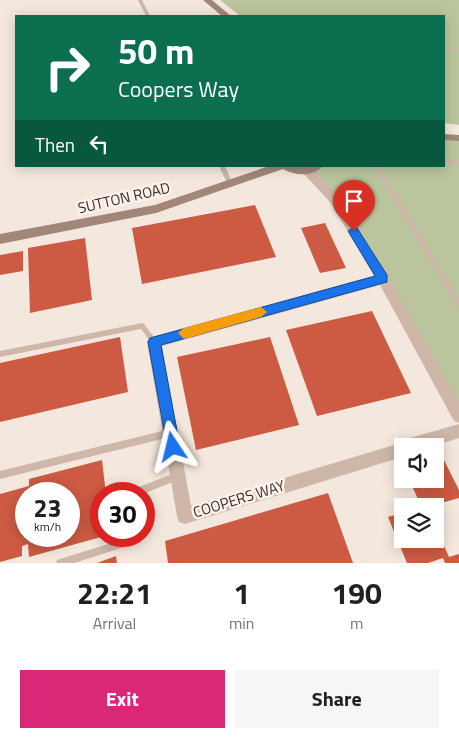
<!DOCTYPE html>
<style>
:root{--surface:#fff;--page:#f6f6f6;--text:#202124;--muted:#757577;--accent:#db2777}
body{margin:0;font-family:"Titillium Web",sans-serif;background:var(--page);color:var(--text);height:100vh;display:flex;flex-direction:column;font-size:19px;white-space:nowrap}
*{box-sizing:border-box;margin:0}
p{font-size:16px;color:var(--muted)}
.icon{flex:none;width:28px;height:28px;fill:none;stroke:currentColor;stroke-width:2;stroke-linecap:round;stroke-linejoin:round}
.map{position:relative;height:563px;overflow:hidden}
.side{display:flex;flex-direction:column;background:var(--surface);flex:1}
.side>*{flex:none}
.banner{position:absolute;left:15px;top:15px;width:430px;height:152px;border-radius:0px;box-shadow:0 2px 12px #0003;background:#0b6e4f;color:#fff;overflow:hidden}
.fabs{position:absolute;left:394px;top:438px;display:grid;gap:10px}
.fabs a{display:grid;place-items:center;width:50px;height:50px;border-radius:0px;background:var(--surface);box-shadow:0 2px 12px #0003;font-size:25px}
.speed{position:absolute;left:15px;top:482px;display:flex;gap:10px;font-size:25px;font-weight:700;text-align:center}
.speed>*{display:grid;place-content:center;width:65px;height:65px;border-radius:50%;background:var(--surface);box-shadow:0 2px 12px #0003;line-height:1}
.speed small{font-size:12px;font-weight:400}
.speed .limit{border:8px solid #d22;background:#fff;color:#111}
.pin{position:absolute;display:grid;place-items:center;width:42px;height:42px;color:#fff;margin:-51px -21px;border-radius:50% 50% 50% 0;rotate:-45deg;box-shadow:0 0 5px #0007}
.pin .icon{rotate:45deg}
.me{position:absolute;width:55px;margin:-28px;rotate:350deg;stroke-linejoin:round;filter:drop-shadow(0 0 4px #0008)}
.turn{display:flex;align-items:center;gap:18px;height:105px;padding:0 20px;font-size:22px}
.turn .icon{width:65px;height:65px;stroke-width:2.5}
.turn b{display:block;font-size:35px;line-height:42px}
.then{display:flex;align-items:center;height:48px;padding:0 20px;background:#0003;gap:10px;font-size:19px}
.eta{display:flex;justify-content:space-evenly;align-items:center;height:85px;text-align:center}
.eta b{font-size:30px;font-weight:700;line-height:35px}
.button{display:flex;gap:10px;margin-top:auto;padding:10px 20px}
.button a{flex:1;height:58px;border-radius:0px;background:var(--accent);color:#fff;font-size:20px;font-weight:700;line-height:58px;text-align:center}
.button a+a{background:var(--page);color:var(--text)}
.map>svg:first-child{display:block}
.green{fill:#bac59d}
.building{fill:#cd5b43;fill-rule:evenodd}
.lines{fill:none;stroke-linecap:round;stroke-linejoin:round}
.lane{fill:#ceb7a9;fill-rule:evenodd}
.street{fill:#ceb7a9;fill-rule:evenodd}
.secondary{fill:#a2867a;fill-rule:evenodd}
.route{fill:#1a73e8;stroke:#114b97}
.slow{fill:#f59e0b}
.labels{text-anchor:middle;stroke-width:5;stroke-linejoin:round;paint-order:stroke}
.street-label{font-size:15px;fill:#3a2d29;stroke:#fbf3eb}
</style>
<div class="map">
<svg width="459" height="563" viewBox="0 0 459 563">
<rect width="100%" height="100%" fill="#f4e8de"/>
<path class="green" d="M220,0H459V125L444,123V16H240Z
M444,137L459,138V416L334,199L308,171L318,166H444Z"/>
<path class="building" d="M255,205L276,257L142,284L132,228Z
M325,223L346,268L320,273L301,228Z
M85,238L92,300L30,313L28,248Z
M23,251V271L0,275V255Z
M372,311L411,393L317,416L286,330Z
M120,337L128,392L0,422V363Z
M270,337L299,425L196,450L177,357Z
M439,450L459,490V498L431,506H421L409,479H435V452Z
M102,460L106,494H101V537L29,557L28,544L22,546V556L0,562V494L29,486V479ZM26,494H69V536H26Z
M328,493L353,563H168L165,541Z
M402,513V539H435V526L449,557L459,554V563H445L443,558L428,563H407L388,517Z
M116,556L117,563H97Z"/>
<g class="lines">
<path class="lane" d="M138,0H142L150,16H146Z
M459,48V50L444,53V51Z
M444,160L459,161V165L444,164Z
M219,166H225L233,184L232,185H228Z
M374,166H379L459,299V308L457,307Z
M142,323L144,324L156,340L157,342L156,344L154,345L152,344L141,329L0,357V351Z
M170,429L173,430L174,433L173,436L170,437L0,479V471Z
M177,472L180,473L181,476L180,479L143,494H128L129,491Z
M125,536H133L131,545L74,563H56L57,560L60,559L124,539Z"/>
<path class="street" d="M308,167L312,168L338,196L387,275L459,402V423L454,421L380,285L162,346L191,506L404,442L410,438L459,424V438L434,446H402V457L185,524L179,522L177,516L147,342L149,338L375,276L330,202L304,174L303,171Z"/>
<path class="secondary" d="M203,0H212L231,16H222Z
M444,134L459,135V141L444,140Z
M269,166H323C313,177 295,176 283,169L156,213L0,244V234L155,205Z"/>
</g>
<path class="route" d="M354,227L357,228L387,275V282L161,345L180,447L178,452L173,454L168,452L148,342L150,338L375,276L348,231Z"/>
<path class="slow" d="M261,307L267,312L261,317L184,339L178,333L184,328Z"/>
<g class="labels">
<g class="street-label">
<text transform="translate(124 198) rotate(-13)" y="5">SUTTON ROAD</text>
<text transform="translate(239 499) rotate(-17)" y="5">COOPERS WAY</text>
</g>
</g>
</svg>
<div class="fabs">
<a><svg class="icon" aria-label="sound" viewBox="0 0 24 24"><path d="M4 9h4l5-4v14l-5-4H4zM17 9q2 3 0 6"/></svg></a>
<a><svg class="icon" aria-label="layers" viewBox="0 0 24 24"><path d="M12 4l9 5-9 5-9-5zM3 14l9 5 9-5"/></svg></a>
</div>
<div class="speed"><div>23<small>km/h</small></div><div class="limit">30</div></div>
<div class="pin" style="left:354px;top:231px;background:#d93025"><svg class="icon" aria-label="arrive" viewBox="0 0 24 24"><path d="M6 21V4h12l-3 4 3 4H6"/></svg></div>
<svg class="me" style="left:173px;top:447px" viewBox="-20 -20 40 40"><path d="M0-17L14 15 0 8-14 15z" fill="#1a73e8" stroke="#fff" stroke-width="4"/></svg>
<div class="banner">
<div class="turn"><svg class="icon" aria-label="right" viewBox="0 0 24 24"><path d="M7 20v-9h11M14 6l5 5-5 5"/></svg><div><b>50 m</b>Coopers Way</div></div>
<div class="then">Then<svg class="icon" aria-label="left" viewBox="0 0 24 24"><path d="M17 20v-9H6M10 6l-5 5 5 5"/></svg></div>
</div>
</div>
<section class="side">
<div class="eta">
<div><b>22:21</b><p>Arrival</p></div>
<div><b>1</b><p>min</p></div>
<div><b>190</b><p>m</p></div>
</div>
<div class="button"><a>Exit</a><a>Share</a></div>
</section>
